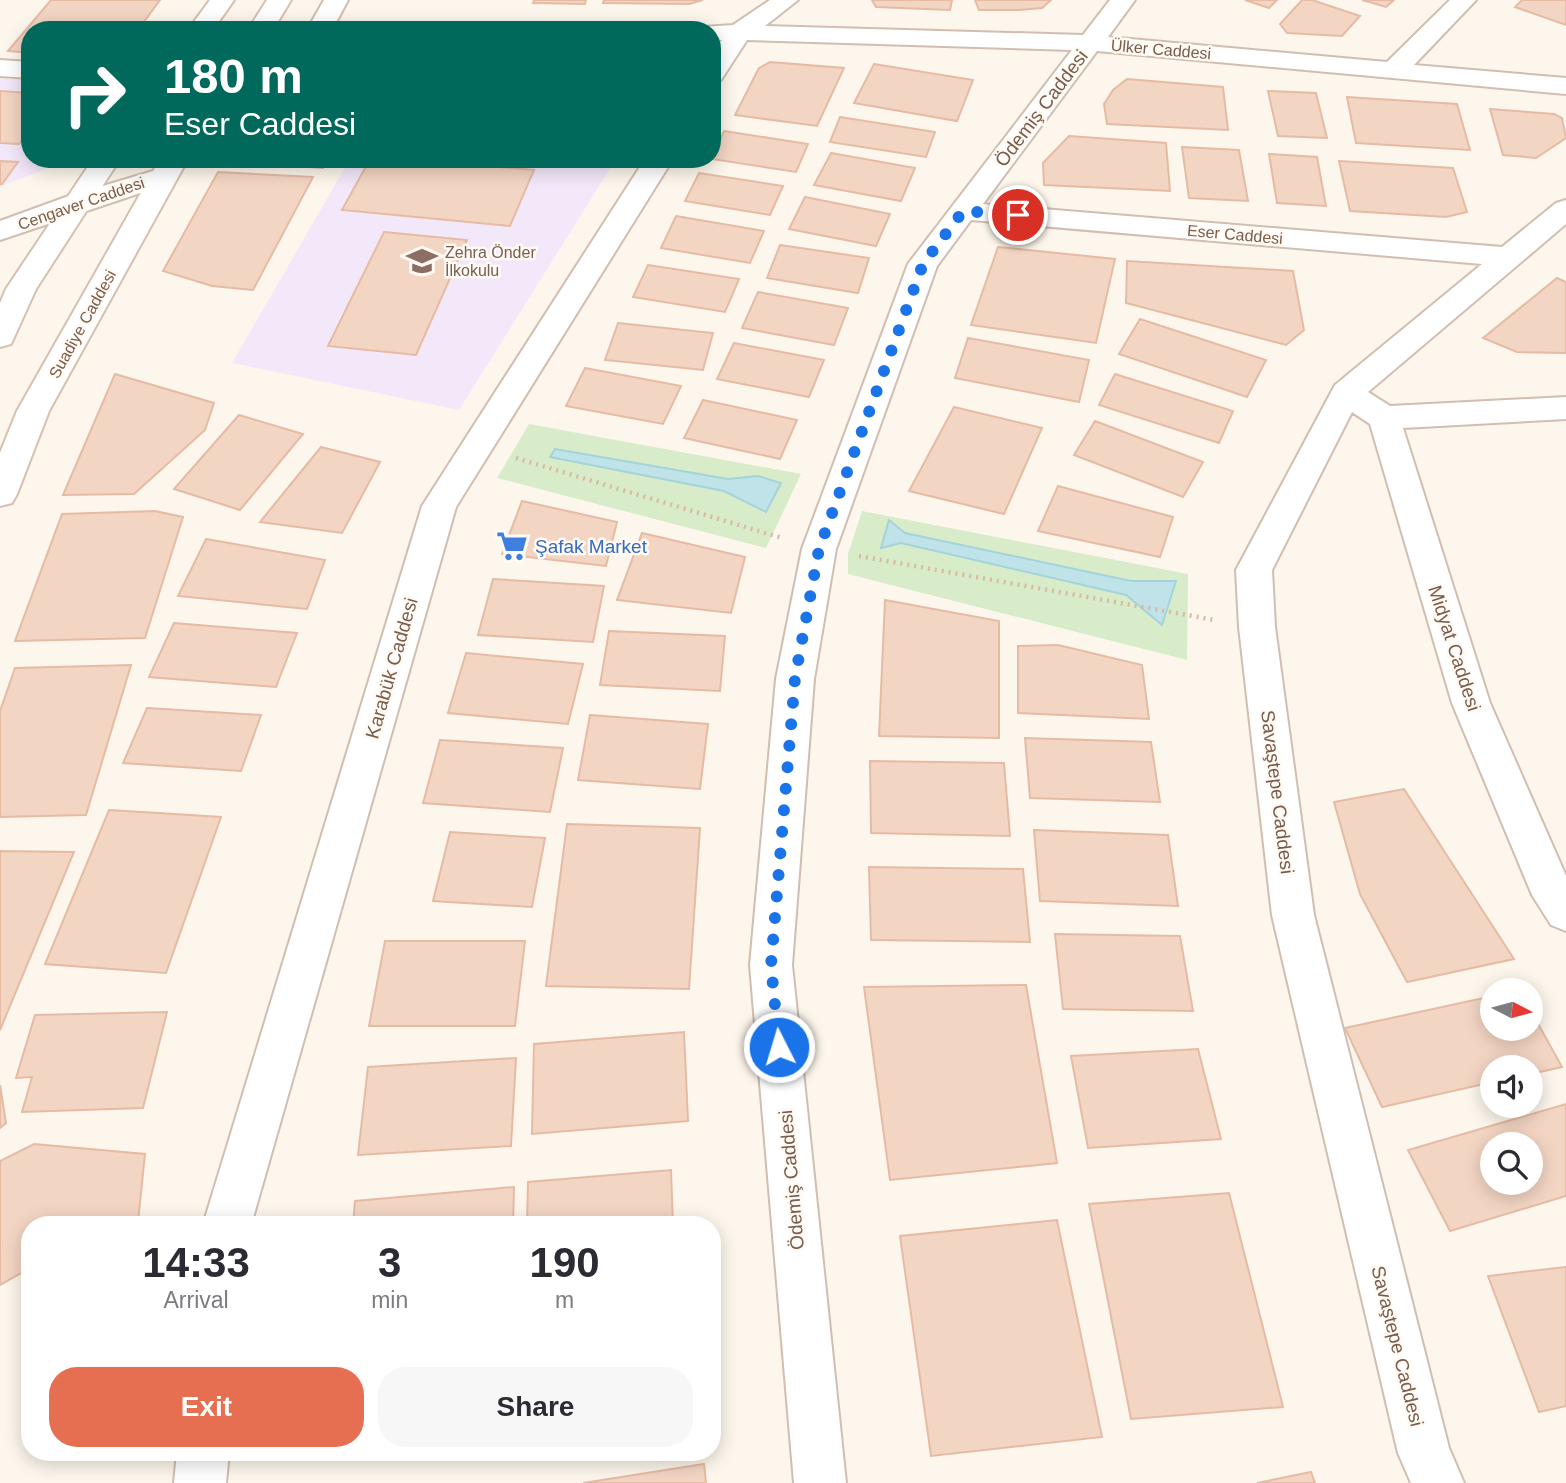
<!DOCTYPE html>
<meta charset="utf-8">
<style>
:root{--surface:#fff;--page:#f7f7f7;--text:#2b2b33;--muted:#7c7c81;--accent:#e76f51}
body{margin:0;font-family:Helvetica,sans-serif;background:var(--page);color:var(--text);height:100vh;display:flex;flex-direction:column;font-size:26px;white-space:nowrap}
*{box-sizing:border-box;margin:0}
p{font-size:23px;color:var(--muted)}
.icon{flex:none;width:38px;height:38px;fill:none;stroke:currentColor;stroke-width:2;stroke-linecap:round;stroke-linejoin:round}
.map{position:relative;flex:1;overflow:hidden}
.details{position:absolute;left:21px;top:1216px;width:700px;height:245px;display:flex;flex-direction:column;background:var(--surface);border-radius:28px;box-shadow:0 4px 18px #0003}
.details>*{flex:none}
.banner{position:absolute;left:21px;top:21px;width:700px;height:147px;border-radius:28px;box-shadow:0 4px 18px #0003;background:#00695c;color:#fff;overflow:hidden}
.needle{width:46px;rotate:96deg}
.controls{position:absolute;left:1480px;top:978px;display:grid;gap:14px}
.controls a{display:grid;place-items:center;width:63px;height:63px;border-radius:50%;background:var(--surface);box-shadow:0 4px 18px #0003;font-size:35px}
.pin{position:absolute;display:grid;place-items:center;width:60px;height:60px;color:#fff;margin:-30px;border:4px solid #fff;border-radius:50%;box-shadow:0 2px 7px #0007}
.me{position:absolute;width:77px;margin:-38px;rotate:355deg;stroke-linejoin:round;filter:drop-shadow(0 0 5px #0008)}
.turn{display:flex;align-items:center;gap:24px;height:147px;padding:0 28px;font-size:32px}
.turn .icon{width:91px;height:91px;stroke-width:2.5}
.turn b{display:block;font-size:49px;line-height:60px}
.eta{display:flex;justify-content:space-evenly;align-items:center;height:119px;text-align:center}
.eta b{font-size:42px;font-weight:600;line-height:49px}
.cta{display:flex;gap:14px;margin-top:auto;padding:14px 28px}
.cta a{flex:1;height:80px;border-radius:28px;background:var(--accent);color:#fff;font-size:28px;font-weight:600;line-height:80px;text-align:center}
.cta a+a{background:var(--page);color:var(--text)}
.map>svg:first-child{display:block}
.education{fill:#f3e8fa}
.green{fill:#d8ecc9}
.water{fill:#bfe3e8;stroke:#a5d3da;stroke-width:2}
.building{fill:#f3d5c3;stroke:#e6bba3;stroke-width:2;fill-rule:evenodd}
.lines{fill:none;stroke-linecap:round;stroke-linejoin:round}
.minor-casing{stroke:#d1beb0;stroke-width:4}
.secondary-casing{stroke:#d6c0b0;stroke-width:4}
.path{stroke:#d9b8a5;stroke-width:4.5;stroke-dasharray:2 5;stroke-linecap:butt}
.minor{fill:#fff;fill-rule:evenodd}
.secondary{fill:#fff;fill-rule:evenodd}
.route{stroke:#1a73e8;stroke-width:12;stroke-dasharray:0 21.6}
.labels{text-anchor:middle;stroke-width:5;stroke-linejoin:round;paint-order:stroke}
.far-street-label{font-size:16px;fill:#7a5c4d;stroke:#fffaf3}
.far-education-label{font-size:16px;fill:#785e54;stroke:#fffaf3;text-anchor:start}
.street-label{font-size:19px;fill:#7a5c4d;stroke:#fffaf3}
.shop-label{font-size:19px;fill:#366cbe;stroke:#fffaf3;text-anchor:start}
</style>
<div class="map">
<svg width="1566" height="1483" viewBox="0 0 1566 1483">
<rect width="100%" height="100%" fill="#fdf6ec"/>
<path class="education" d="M0,78L30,80V159H70L0,187Z
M350,159H616L459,410L232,363Z"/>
<path class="green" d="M529,424L801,474L766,548L497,478Z
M862,511L1188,574L1187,660L848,574V554Z"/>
<path class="water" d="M555,449L728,479L758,476L781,483L766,512L724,491L550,457Z
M889,520L905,533L1131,581H1176L1162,625L1126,595L901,543L881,548Z"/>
<path class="building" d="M51,0H160L138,30H30V53L8,51Z
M534,0H586L585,4L533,3Z
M604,0H703L689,4L603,3Z
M872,0H952L950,10L876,7Z
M975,0H1051L1042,8L1020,10H979Z
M1245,0H1277L1269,8Z
M1302,0H1312L1360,16L1342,36L1287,33L1280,24Z
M1362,0H1394L1386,7Z
M1522,0H1566V25L1515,7Z
M770,62L844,68L817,126L735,115L759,68Z
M874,64L973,80L957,121L854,103Z
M1127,79L1223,87L1228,130L1107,124L1104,104L1113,90Z
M0,91L30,93V140L23,139L19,144L0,143Z
M1268,91L1316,93L1327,138L1278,136Z
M1347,97L1457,104L1470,150L1356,143Z
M1490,109L1554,114L1562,118L1566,138L1536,158L1503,155Z
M840,117L935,132L926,157L830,142Z
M724,131L808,144L796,172L712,159Z
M1069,136L1166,143L1170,191L1044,185L1043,163Z
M1182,147L1239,150L1248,201L1189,198Z
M831,153L915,168L901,201L814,185Z
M1269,154L1317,157L1326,206L1277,203Z
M230,159H327L323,168L229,162Z
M370,159H409L534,170L510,226L342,210Z
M0,161L18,162L2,184H0Z
M1339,161L1453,168L1467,212L1446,217L1350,211Z
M218,172L313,177L253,290L212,286L163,271Z
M699,173L783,186L770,215L685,201Z
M805,197L890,214L876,246L789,229Z
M676,216L764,231L750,263L661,248Z
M384,232L467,240L416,355L328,346Z
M780,245L869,258L858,293L767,278Z
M998,247L1115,259L1096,343L971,325Z
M1127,261L1293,271L1304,330L1286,345L1126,303Z
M648,265L739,279L725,312L633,297Z
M1557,278L1566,282V353L1517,352L1483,338Z
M758,292L848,308L834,345L742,328Z
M1140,319L1266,360L1247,397L1119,354Z
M618,323L713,333L703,370L605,360Z
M968,338L1089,360L1079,402L955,378Z
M734,343L824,360L809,397L717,379Z
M585,368L681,386L663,424L566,406Z
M115,374L214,403L205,430L134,494L63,495Z
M1115,374L1233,411L1219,443L1099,405Z
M703,400L797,420L780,459L684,438Z
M954,407L1042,428L1004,514L909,491Z
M239,415L303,434L240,510L174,489Z
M1095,421L1203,462L1183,497L1074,455Z
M321,447L380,462L342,533L260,522Z
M1058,486L1173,517L1160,557L1038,531Z
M522,501L617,522L606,566L502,554Z
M155,511L183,517L145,638L15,641L62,514Z
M642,533L745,557L731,613L617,600Z
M206,539L325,560L307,609L178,596Z
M493,579L604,586L593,642L478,635Z
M885,600L999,621V738L879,736Z
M174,623L297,633L276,687L149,677Z
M609,631L725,636L720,691L600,685Z
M1058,645L1142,665L1149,719L1018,713V646Z
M466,653L583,664L568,724L448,713Z
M131,665L86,815L0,817V711L15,668Z
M147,708L261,715L241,771L123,763Z
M590,715L708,724L700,789L578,780Z
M1025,738L1151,742L1160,802L1030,798Z
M440,740L563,748L550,812L423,803Z
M870,761L1004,763L1010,836L871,833Z
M1404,789L1514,959L1407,982L1360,894L1334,802Z
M109,810L221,817L166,973L45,964Z
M567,824L700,828L689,989L546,986Z
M1034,830L1168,835L1178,906L1040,901Z
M450,832L545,838L532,907L433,901Z
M0,851L74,852L0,1030Z
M869,867L1023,869L1030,942L871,940Z
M1055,934L1180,936L1193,1011L1063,1009Z
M385,941H525L515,1026H369Z
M1026,985L1057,1163L890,1180L864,987Z
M1493,996V1029H1531V1011L1562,1067L1531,1074V1068H1493V1082L1382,1107L1345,1028Z
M167,1012L143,1108L22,1112L32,1077L16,1078L35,1015Z
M684,1032L688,1121L532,1134L534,1044Z
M1198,1049L1221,1139L1088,1148L1071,1056Z
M516,1058L511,1146L358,1155L368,1067Z
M0,1085L6,1123L0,1128Z
M1566,1104V1196L1450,1231L1408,1150ZM1493,1144H1531V1183H1493Z
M34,1144L145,1154L138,1222L130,1225H30V1268L0,1285V1161Z
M671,1170L673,1225H527L528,1182Z
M514,1187L513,1225H353L355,1201Z
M1229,1193L1283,1407L1131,1419L1089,1204Z
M1057,1220L1102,1437L931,1456L900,1236Z
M1566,1267V1406L1539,1412L1488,1276Z
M323,1452H377L323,1460Z
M704,1464L706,1483H583Z
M1311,1472L1315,1483H1257Z"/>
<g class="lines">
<defs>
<path id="minor" d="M324,0H348L332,30H307Z
M770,0H798L765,26L1083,35L1110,0H1135L1108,37L1387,62L1450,0H1476L1414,65L1566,78V94L1097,51L983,204L1502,247L1556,203L1566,200V224L1368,392L1390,406L1566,397V419L1403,428L1490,703L1566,876V931L1551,925L1532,895L1452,703L1370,424L1352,412L1272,570L1275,627L1314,915L1449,1448L1464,1483H1411L1398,1453L1272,915L1239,627L1236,570L1335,385L1482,264L971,220L937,266L836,549L814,679L792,965L846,1483H794L750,965L776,679L802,549L908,264L1072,50L747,40L721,80L712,83V55L722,40L712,39V30H701L703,27L733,25Z
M0,60L30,62V78L0,76Z
M645,159H673L456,507L251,1225H203L422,506Z
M163,168L173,170L177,176L173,182L0,240V221L66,197Z
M177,1452H229L226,1483H174Z"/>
<path id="secondary" d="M210,0H234L213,30H188Z
M267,0H291L273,30H248Z
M93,159H120L36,289L11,344L0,347V303L6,289Z
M160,159H188L49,411L17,494L12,503L0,506V453L17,411Z"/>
</defs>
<use href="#minor" class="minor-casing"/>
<use href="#secondary" class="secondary-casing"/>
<path class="path" d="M516,458L782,538
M859,556L1215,620"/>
<use href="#minor" class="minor"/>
<use href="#secondary" class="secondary"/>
</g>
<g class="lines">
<path class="route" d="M779,1047L771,965L795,678L819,549L923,264L963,211L1018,215"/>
</g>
<defs>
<symbol id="school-bare" viewBox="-9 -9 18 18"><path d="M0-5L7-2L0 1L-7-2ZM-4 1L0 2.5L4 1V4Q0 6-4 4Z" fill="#8d6e63" stroke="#fffaf3" stroke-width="2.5" paint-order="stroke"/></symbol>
<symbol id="supermarket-bare" viewBox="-9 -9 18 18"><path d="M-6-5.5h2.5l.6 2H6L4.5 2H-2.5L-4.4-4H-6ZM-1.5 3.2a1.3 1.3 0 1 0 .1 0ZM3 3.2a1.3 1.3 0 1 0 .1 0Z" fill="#3f7fe0" stroke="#fffaf3" stroke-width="2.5" paint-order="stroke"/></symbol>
</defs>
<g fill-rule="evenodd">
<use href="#school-bare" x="400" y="239" width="44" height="44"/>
<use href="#supermarket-bare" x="490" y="524" width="44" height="44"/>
</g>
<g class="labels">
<g class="far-street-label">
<text transform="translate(1161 49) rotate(5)" y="6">Ülker Caddesi</text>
<text transform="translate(81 203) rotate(-19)" y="6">Cengaver Caddesi</text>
<text transform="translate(1235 234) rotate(5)" y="6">Eser Caddesi</text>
<text transform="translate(82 324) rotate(-61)" y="6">Suadiye Caddesi</text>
</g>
<g class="far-education-label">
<text x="445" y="258">Zehra Önder<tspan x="445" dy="18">İlkokulu</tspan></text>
</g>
<g class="street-label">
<text transform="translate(1041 108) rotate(-53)" y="7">Ödemiş Caddesi</text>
<text transform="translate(1455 648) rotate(72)" y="7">Midyat Caddesi</text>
<text transform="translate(391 668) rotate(-74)" y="7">Karabük Caddesi</text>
<text transform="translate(1278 792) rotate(83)" y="7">Savaştepe Caddesi</text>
<text transform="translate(791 1180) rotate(-95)" y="7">Ödemiş Caddesi</text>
<text transform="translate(1398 1346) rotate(76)" y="7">Savaştepe Caddesi</text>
</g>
<g class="shop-label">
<text x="535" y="553">Şafak Market</text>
</g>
</g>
</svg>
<div class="controls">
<a><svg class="needle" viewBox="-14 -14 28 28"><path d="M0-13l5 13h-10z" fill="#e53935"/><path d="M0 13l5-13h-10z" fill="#7c7c81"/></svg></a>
<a><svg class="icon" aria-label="sound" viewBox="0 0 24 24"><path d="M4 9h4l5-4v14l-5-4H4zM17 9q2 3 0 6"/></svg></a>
<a><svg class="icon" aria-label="search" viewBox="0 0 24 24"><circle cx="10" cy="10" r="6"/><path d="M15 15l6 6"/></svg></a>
</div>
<div class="pin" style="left:1018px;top:215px;background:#d93025"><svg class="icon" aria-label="arrive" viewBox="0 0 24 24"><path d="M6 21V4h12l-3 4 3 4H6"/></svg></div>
<svg class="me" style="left:779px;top:1047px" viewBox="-20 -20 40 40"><circle r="17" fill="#1a73e8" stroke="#fff" stroke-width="3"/><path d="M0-11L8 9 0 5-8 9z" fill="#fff"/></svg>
<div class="banner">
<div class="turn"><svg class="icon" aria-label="right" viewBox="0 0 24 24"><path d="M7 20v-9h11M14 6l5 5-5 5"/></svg><div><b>180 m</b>Eser Caddesi</div></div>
</div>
<section class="details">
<div class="eta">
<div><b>14:33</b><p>Arrival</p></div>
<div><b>3</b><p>min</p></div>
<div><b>190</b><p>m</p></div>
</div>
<div class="cta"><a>Exit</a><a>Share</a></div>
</section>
</div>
